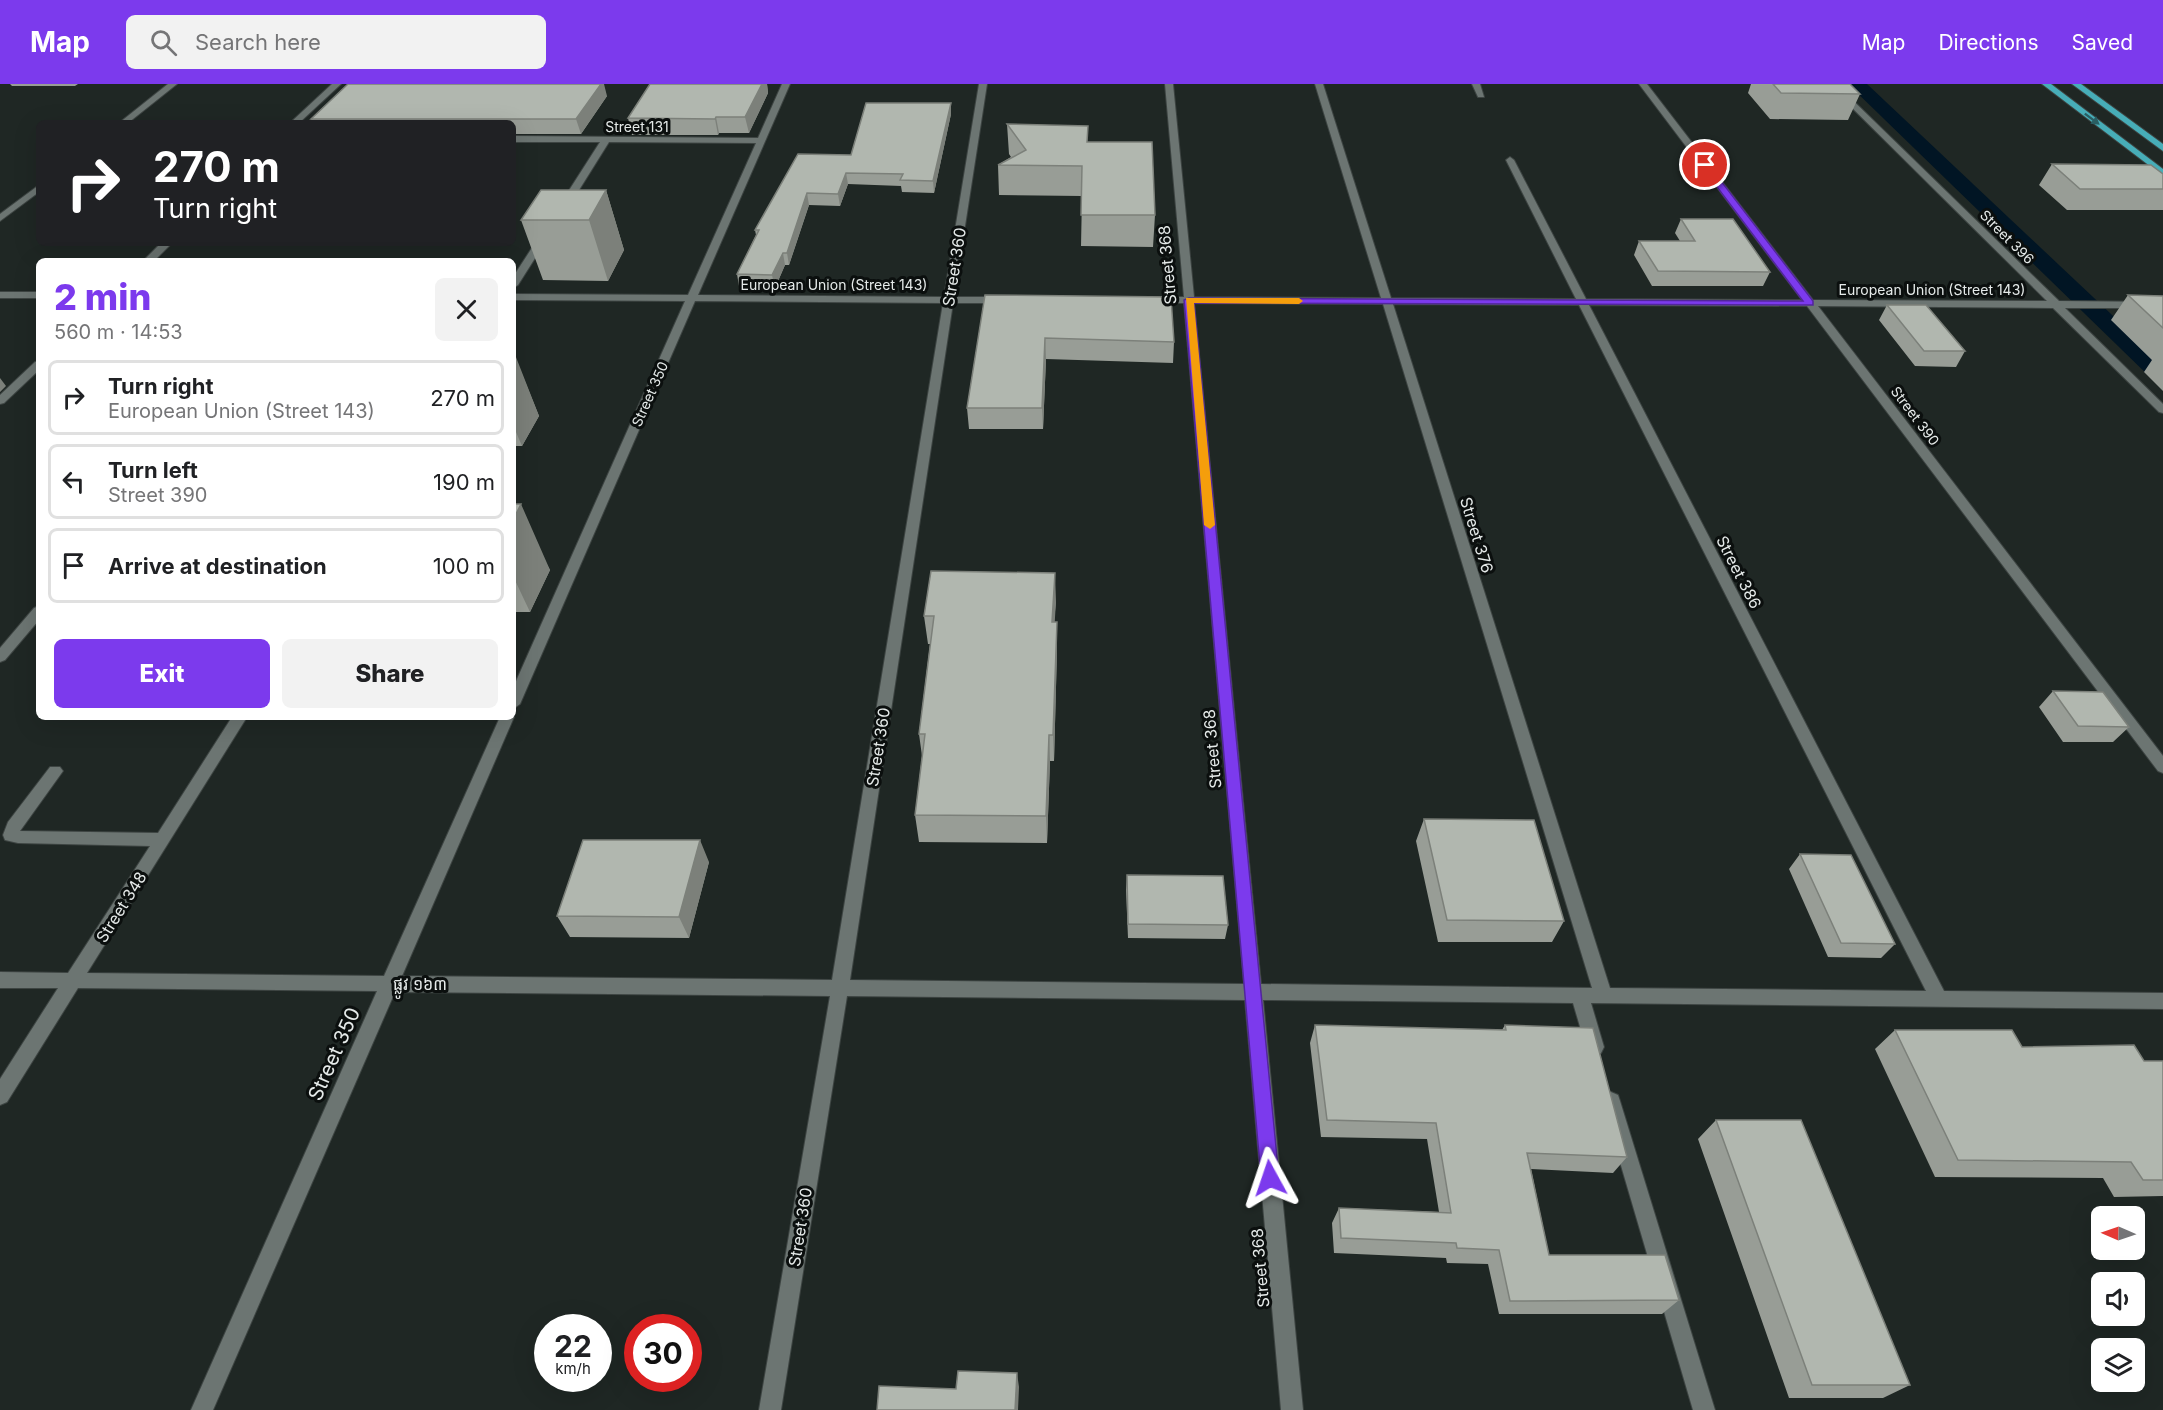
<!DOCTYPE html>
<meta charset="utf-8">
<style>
:root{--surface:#fff;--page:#f2f2f2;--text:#202124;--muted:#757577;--line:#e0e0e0;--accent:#7c3aed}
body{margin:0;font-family:Inter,"Noto Sans Khmer",sans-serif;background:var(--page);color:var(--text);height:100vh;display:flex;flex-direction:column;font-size:22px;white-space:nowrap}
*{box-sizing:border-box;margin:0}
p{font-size:20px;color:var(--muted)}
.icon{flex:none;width:33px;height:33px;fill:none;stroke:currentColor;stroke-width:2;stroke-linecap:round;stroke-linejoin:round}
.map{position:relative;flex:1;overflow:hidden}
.panel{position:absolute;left:36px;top:174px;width:480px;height:462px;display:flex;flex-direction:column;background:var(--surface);border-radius:9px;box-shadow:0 6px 24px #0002}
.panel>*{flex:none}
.hud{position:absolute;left:36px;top:36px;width:480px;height:126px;border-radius:9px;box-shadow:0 6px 24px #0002;background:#202124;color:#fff;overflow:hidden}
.needle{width:39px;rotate:272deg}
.controls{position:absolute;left:2091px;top:1122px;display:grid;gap:12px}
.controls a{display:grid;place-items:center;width:54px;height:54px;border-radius:9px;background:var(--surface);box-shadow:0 6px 24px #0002;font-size:30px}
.speed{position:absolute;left:534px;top:1230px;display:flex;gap:12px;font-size:30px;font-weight:700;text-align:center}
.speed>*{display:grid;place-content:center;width:78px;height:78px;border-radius:50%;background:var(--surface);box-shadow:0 6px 24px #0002;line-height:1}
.speed small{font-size:15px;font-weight:400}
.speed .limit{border:9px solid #d22;background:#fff;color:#111}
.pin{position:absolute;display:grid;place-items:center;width:51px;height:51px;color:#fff;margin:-26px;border:3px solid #fff;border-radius:50%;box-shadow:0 2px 6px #0007}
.me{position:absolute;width:66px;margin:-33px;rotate:355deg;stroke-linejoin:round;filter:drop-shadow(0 0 4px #0008)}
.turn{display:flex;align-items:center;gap:21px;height:126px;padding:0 18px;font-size:27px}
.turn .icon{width:78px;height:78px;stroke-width:2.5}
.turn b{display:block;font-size:42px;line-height:51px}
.round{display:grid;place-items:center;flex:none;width:63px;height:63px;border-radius:9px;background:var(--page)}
.head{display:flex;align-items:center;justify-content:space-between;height:102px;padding:0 18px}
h1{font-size:36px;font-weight:800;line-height:45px;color:var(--accent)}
.action{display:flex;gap:12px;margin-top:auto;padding:12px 18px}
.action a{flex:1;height:69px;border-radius:9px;background:var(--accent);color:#fff;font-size:24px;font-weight:800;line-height:69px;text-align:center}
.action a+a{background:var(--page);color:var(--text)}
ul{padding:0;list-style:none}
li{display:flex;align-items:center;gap:18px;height:75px;margin:0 12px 9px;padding:0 6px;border:3px solid var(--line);border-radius:9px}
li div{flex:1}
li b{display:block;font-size:22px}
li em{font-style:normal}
header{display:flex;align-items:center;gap:36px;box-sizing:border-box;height:84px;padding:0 30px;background:var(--accent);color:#fff}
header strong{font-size:28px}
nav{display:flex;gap:33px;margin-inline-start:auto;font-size:21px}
.search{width:420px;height:54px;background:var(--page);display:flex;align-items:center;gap:15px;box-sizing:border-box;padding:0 21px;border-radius:9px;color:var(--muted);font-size:22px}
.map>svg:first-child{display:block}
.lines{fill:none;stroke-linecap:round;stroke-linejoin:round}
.canal{fill:#011524;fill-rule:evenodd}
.minor-casing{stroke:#3d4442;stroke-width:2}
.major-casing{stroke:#3d4442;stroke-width:2}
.minor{fill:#6c7572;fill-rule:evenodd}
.major{fill:#47adb8;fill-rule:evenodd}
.wall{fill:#989d96}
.shaded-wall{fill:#7c807a}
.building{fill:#b1b7af;stroke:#7c807a;stroke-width:1.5}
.oneway{fill:#295e63}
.route{fill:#7c3aed;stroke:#51269a;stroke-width:1.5}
.slow{fill:#f59e0b}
.labels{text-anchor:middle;stroke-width:6;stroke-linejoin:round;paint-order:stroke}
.far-street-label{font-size:14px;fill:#e5eae9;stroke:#0b0f0e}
.street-label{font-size:16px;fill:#e5eae9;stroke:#0b0f0e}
.near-street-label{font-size:20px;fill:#e5eae9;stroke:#0b0f0e}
</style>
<header>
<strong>Map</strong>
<div class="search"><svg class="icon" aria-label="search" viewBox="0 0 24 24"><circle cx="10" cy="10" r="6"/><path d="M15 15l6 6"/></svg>Search here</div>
<nav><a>Map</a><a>Directions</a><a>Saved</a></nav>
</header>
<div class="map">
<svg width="2163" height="1326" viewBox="0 0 2163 1326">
<rect width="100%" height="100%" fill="#1f2724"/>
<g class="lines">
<path class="canal" d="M1848,0H1867L2163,279V299L2154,297Z"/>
<defs>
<path id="minor" d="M168,0H177L128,39H119Z
M332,0H341L299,39H290Z
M782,0H790L698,211L944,213L979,0H987L954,213H1002L1007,216L1002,219H953L850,896L1244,900L1184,219H1152L1147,216L1152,213H1184L1165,0H1173L1194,213L1381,214L1315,0H1323L1391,214L1576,215L1506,76L1510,73L1514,76L1586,215L1802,216L1639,0H1647L1813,216L2047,217L1828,0H1836L2059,217L2163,218V224H2065L2163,320V329L2159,328L2053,224L1818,222L2163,672V689L2158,687L1807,222L1589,221L1944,907L2163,909V925L1591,919L1604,963L1601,969L1595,971L1589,969L1586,963L1573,919L1263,916L1303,1326H1281L1245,916L847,912L781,1326H759L830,912L395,908L213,1326H191L377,907L78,904L7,1018L0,1021V995L58,904H0V888L68,889L150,762L18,759L5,756L3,751L8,738L50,683H60L63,687L20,747L158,749L232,633H247L87,889L384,892L500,633H513V631L514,633L402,892L832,896L943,219L695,217L520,620L513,625V604L685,217L513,216V210L688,211L756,59L609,58L569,122L564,125L559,122L600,58H513V52L758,54ZM1194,219L1383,220L1592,904L1261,900ZM1393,220L1579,221L1926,907L1610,904Z
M1472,0H1480L1484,13H1478Z
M39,101V108L0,137V130Z
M541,150L549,152L518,201L513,204V193Z
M161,159H172L154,177H143Z
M0,208H39V214H0Z
M39,277V286L4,319L0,320V311L35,278Z
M39,522V536L5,576L0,578V564L34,524Z
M1611,1008L1618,1011L1620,1017L1715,1326H1693L1602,1017L1604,1011Z"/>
<path id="major" d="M2042,0H2051L2163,85V92Z
M2072,0H2081L2163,60V67Z"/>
</defs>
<use href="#minor" class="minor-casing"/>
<use href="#major" class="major-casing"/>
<use href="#minor" class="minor"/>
<use href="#major" class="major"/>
</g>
<path class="wall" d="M10,0H78L75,2H12Z
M650,0H767L768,9L749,49H719L718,51H632L628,34Z
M1751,0H1850L1860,10L1848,36L1770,35L1748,9Z
M607,12L581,50H513V39H313L311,35Z
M951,30L934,109L902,108L901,102L848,100L840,122L809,121L789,181H785L775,204L739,202L737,190L756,151L755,146L851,71Z
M1007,40L1088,58L1155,131L1153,163L1081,162L1082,112L999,111L998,81L1011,73L1009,70Z
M2052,80L2163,90V126H2067L2039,101Z
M606,106L624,166L608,197L543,196L521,136Z
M1681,135L1770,188L1763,202H1652L1634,171L1639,157H1680L1675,149Z
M985,211L1174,258L1173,279L1046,275L1043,345H969L967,324Z
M2128,211L2163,212V307L2144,288L2152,276L2111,236Z
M1887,221L1965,267L1956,283L1915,282L1879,236Z
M513,268L539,332L522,362H513Z
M513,420L550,486L530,528H513Z
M1056,517L1054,538L1057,566L1054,677H1050L1047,759L919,758L915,731L922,672L919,650L930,560H928L924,532Z
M2053,607L2129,643L2113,658H2063L2039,623Z
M1424,735L1564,837L1552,858H1438L1416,757Z
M1800,770L1895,860L1881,874L1828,873L1789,785Z
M709,778L689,854L570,853L557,832Z
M1127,791L1228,841L1225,855L1128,854L1126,806Z
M1315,941L1502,946L1505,941L1627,1073L1613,1089L1531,1085L1549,1171L1679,1216L1662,1230H1499L1488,1180L1447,1179L1446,1174L1334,1169L1332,1139L1339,1124L1439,1128L1427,1055L1321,1053L1310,959Z
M1895,946L2022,963L2144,977H2163V1112L2114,1113L2103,1094L1935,1093L1875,965Z
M1716,1036L1910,1301L1883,1314H1789L1698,1055Z"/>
<path class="shaded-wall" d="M601,0H604L607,12L581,50L576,35Z
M762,0H767L768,9L749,49L745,33Z
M951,19V30L934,109L933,97Z
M716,33L719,49L718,51L715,35Z
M846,89L848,100L840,122L838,110Z
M606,106L624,166L608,197L589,136Z
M807,109L809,121L789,181L787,169Z
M783,169L785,181L775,204L772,191Z
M1045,254L1046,275L1043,345L1042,324Z
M514,268L539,332L522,362L513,341Z
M0,294L6,302L0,308Z
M521,420L550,486L530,528L513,492V436Z
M1055,489L1056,517L1053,566L1052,538Z
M1057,538V566L1054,677L1053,651Z
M1049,651L1050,677L1047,759L1046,732Z
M700,756L709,778L689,854L679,833Z
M1017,1289L1019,1303L1018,1326H1015Z"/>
<path class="building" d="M348,0H601L576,35H311Z
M650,0H762L745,33H716L715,35L628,34Z
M1773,0H1850L1860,10L1781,9Z
M866,19H951L933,97L900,96L903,90L846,89L838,110L807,109L787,169H783L772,191L737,190L759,146H755L798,70L851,71Z
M1007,40L1088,42L1087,58H1152L1155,131H1081L1082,82L998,81L1026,66Z
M2052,80L2151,81L2163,90V105H2080Z
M541,106H606L589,136H521Z
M1681,135H1733L1770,188L1658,187L1639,157H1695Z
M985,211L1171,213L1174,258L1045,254L1042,324H967Z
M2128,211L2163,212V244Z
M1887,221H1926L1965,267H1924Z
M513,420H521L513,436Z
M931,487L1055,489L1052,538H1057L1053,651H1049L1046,732L915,731L925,650H919L934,532H924Z
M2053,607L2103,608L2129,643L2078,642Z
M1424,735L1534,736L1564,837L1447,836Z
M583,756H700L679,833L557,832Z
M1800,770L1851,771L1895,860L1841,859Z
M1127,791L1223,792L1228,841L1128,840Z
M1315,941L1506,946L1505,941L1593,944L1627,1073L1527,1069L1549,1171H1665L1679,1216L1510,1217L1499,1166L1457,1164L1456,1159L1341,1154L1339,1124L1451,1129L1436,1039L1327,1036Z
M1895,946H2012L2022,963L2134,961L2144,977H2163V1096H2143L2131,1078L1958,1076Z
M1716,1036H1801L1910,1301H1812Z
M958,1287L1017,1289L1015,1326H877L879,1302L956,1305Z"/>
<defs><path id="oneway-solid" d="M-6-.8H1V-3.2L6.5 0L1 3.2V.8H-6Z" transform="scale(1.5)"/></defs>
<use class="oneway" href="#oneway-solid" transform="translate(2092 35) rotate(37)"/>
<path class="route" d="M1702,80H1708L1813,217V221L1194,219L1279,1094L1277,1100L1270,1103L1264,1100L1261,1094L1184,216L1189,214L1803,217L1702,83Z"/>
<path class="slow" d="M1186,214H1299L1303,217L1299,220L1194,219L1215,441L1210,445L1204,441Z"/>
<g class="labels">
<g class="far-street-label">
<text x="637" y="48">Street 131</text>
<text transform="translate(2007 153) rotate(45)" y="5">Street 396</text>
<text x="834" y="206">European Union (Street 143)</text>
<text x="1932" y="211">European Union (Street 143)</text>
<text transform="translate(650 310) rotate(-66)" y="5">Street 350</text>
<text transform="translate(1915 332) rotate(53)" y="5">Street 390</text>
</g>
<g class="street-label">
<text transform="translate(1167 181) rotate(-95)" y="6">Street 368</text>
<text transform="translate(954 183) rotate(-81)" y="6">Street 360</text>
<text transform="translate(1477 451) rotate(73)" y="6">Street 376</text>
<text transform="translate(1739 488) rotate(63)" y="6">Street 386</text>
<text transform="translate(878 663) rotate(-81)" y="6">Street 360</text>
<text transform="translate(1212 665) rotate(-95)" y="6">Street 368</text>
<text transform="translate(121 823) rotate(-58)" y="6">Street 348</text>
<text x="420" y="906">ផ្លូវ ១៦៣</text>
<text transform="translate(800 1143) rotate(-81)" y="6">Street 360</text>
<text transform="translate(1260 1184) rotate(-95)" y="6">Street 368</text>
</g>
<g class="near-street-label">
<text transform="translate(334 970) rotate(-66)" y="7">Street 350</text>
</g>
</g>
</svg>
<div class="controls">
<a><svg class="needle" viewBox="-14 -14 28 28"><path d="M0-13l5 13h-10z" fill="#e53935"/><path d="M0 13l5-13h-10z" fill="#757577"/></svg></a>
<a><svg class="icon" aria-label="sound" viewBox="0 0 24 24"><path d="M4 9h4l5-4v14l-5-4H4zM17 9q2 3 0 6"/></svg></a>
<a><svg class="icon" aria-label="layers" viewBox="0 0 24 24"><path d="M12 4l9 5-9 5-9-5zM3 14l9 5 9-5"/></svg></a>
</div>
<div class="speed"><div>22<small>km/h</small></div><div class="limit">30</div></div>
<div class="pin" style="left:1705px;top:81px;background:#d93025"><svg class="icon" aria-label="arrive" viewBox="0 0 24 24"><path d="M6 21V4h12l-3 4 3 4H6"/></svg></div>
<svg class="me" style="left:1270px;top:1094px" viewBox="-20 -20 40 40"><path d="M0-17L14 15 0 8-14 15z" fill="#7c3aed" stroke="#fff" stroke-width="4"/></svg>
<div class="hud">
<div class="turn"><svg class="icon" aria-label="right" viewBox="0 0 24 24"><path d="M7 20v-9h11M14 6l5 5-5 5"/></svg><div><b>270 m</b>Turn right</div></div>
</div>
<section class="panel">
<div class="head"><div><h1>2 min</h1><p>560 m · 14:53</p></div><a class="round"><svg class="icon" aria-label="close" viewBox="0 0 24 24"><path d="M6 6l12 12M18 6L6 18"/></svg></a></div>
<ul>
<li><svg class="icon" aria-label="right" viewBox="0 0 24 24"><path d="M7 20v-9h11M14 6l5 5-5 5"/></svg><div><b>Turn right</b><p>European Union (Street 143)</p></div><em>270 m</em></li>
<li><svg class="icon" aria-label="left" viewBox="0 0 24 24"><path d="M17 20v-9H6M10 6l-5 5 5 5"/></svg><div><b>Turn left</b><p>Street 390</p></div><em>190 m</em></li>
<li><svg class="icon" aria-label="arrive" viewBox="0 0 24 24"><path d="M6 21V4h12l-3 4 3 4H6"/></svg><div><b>Arrive at destination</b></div><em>100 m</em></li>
</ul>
<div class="action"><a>Exit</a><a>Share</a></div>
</section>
</div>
